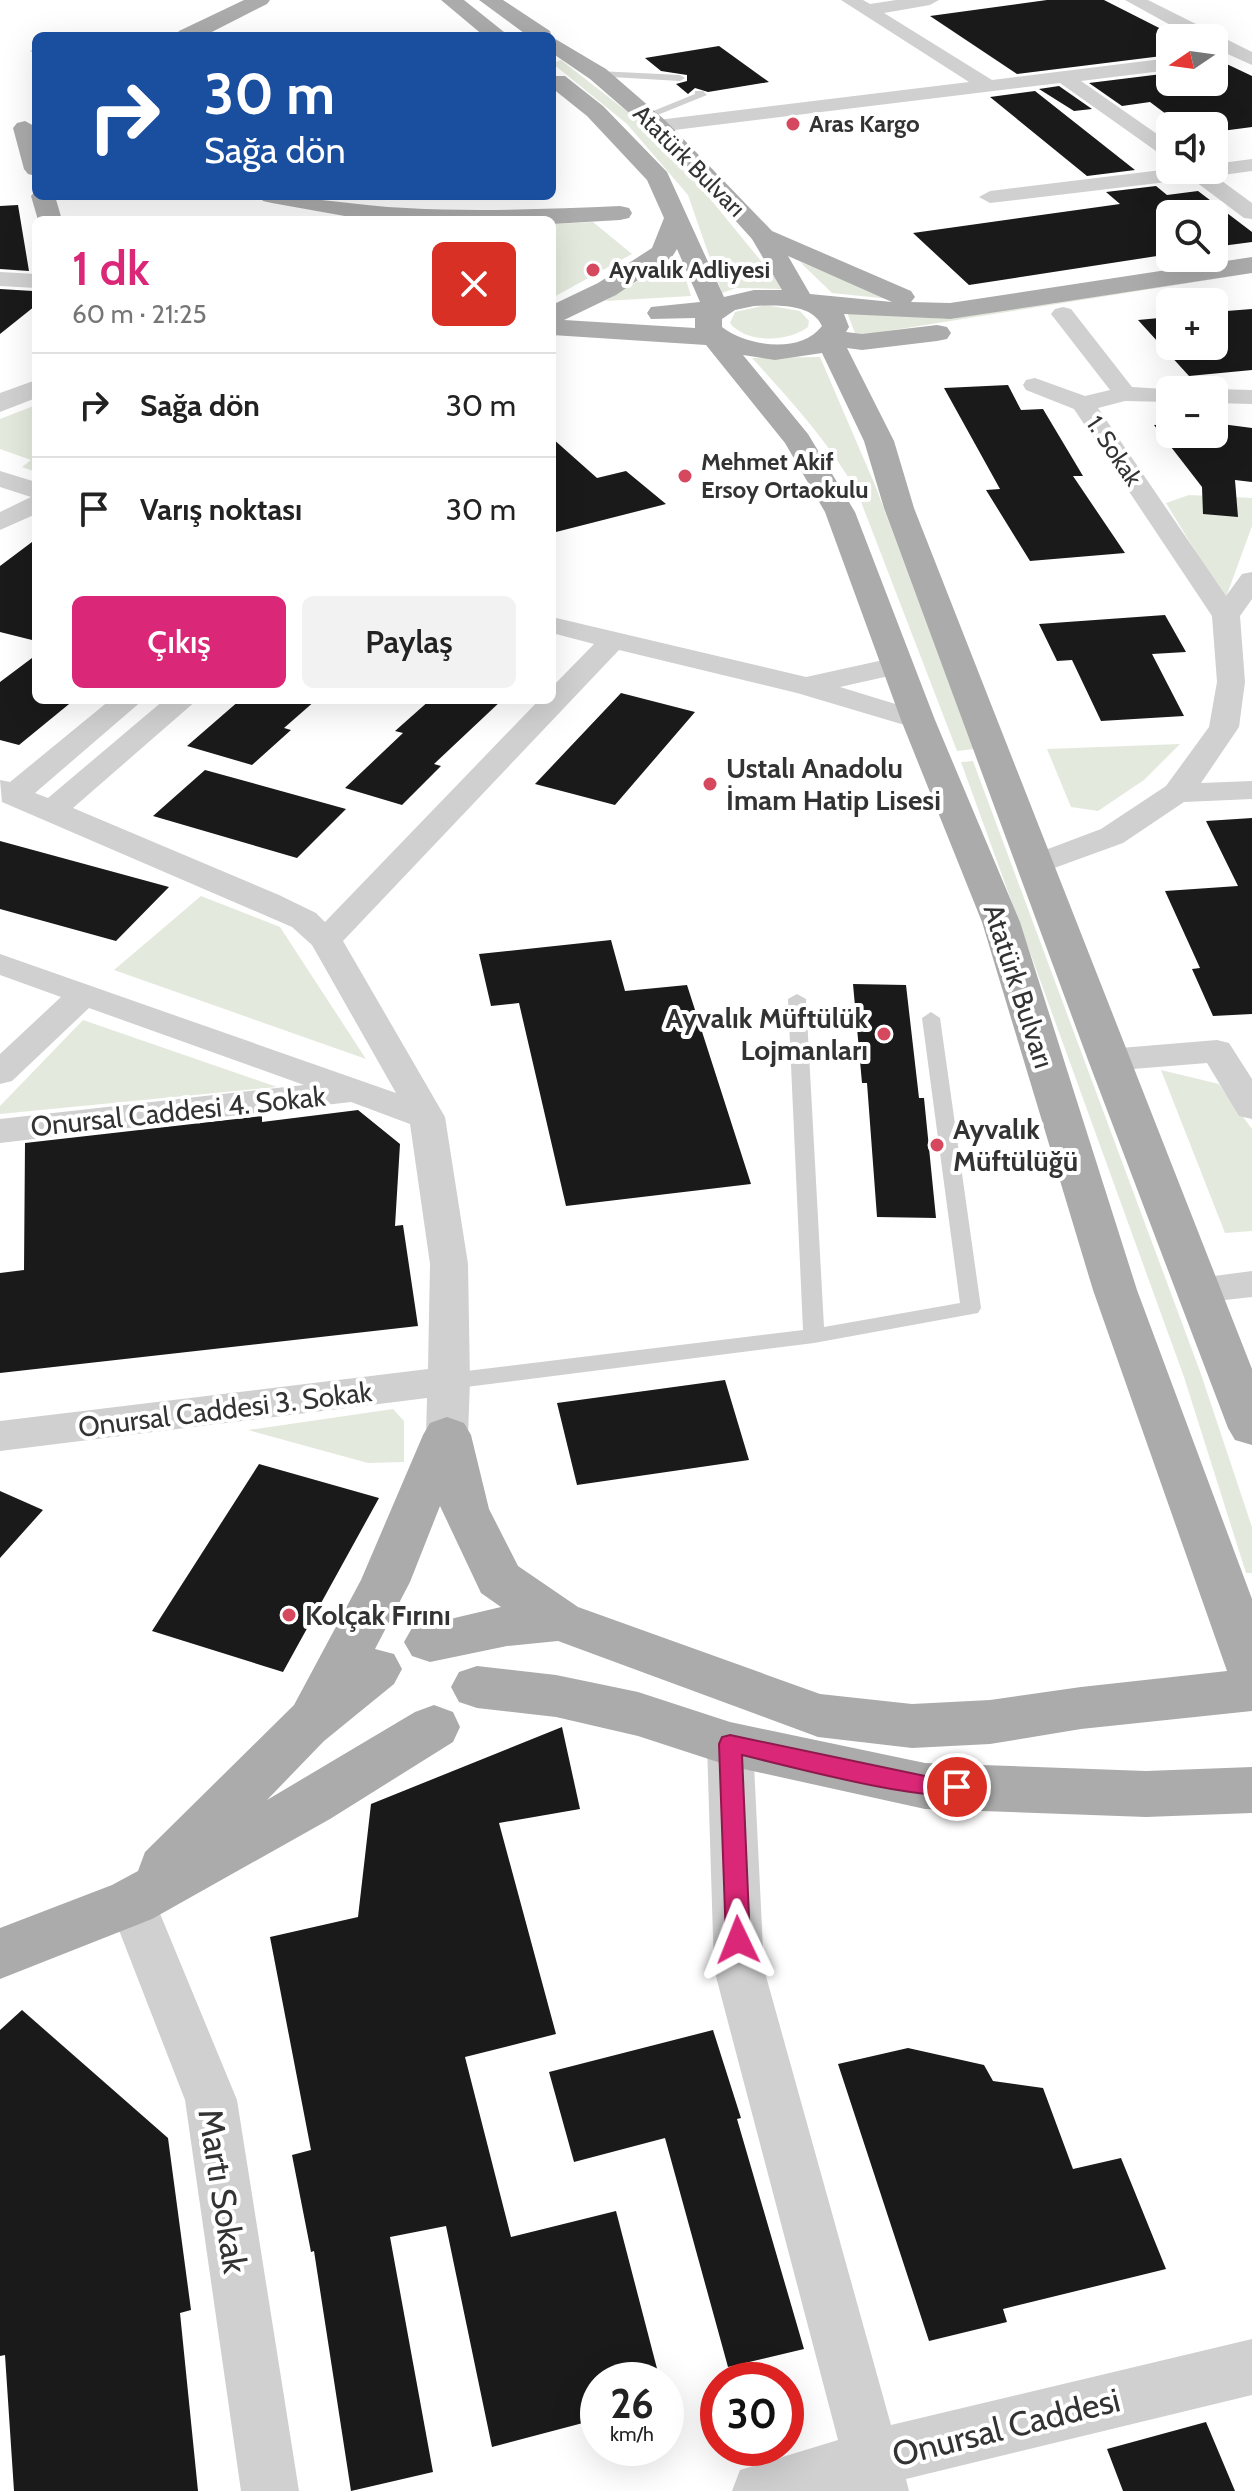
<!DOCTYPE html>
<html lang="tr">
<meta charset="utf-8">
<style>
:root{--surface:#fff;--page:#f2f2f2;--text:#222;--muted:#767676;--line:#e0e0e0;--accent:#db2777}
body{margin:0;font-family:Cabin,sans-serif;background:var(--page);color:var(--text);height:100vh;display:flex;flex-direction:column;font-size:30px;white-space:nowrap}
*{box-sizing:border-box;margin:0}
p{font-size:26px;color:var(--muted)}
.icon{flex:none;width:44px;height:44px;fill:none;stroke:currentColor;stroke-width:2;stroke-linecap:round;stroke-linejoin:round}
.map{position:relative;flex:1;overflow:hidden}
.sheet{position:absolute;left:32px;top:216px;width:524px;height:488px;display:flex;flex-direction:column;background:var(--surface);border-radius:12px;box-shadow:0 8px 32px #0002}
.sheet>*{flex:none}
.banner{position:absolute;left:32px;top:32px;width:524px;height:168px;border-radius:12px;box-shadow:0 8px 32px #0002;background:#1a4fa0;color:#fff;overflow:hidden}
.needle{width:52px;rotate:257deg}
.controls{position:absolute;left:1156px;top:24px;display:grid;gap:16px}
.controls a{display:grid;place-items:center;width:72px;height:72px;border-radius:12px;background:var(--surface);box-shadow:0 8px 32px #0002;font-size:40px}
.speed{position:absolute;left:580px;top:2362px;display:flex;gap:16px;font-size:40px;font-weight:700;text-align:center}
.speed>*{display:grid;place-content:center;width:104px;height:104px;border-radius:50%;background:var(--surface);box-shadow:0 8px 32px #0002;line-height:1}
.speed small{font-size:20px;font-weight:400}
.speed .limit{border:12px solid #d22;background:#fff;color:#111}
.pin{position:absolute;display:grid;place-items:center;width:68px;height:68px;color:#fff;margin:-34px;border:4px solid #fff;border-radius:50%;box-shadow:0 2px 8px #0007}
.me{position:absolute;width:88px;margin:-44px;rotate:358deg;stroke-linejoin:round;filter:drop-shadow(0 0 6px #0008)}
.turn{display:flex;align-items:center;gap:28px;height:168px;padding:0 40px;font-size:36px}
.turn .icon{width:104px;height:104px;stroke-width:2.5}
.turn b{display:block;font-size:56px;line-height:68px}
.round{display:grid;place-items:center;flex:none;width:84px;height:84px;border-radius:12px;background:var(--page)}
.summary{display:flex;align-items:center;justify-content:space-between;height:136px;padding:0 40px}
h1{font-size:48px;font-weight:600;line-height:60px;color:var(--accent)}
.action{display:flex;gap:16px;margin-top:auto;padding:16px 40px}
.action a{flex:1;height:92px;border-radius:12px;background:var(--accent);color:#fff;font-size:32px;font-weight:600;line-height:92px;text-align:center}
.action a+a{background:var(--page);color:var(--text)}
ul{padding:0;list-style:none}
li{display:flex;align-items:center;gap:24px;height:104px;padding:0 40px;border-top:2px solid var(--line)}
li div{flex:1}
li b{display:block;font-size:30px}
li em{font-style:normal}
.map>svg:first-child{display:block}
.green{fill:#e4e9dd}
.building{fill:#1a1a1a}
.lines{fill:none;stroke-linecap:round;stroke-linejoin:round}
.service{fill:#d0d0d0;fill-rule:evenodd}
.minor{fill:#d0d0d0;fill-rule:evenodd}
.tertiary{fill:#d0d0d0;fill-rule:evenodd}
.primary{fill:#ababab;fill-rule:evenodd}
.route{fill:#db2777;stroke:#8e194d;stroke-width:2}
.poi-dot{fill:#d6485e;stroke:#fff;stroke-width:3}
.labels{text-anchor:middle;stroke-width:8;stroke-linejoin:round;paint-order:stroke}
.far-poi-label{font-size:24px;font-weight:bold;fill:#333;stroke:#fff;text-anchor:start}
.far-street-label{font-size:24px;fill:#333;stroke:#fff}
.poi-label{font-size:28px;font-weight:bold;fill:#333;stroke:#fff;text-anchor:start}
.street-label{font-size:28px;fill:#333;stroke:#fff}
.near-street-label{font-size:34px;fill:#333;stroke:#fff}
</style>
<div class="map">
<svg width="1252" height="2491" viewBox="0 0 1252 2491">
<rect width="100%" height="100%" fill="#fff"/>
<path class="green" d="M561,60L638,120L707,195L784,289L736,288L722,293L688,195L627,124L552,63Z
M593,222L632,254L552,298V224Z
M679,256L691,296L605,301Z
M800,262L890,299L832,293Z
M1252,273L856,336L847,312L945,319Z
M766,305L800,311L809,321L808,327C789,342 746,344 730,323L735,312Z
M820,357L875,485L974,749L957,751L858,494C830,443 791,401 752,358Z
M36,405V472L22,467L31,460L0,449V419Z
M1189,495L1252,498V526L1225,600L1166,503Z
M1180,744L1144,780L1098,811L1071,807L1047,749Z
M973,761L1201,1374L1252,1527V1573H1246L1184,1377L961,762Z
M201,896L280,927L366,1059L114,970Z
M83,1020L277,1087L0,1114V1106Z
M1161,1070L1219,1084L1252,1129V1231L1225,1233Z
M393,1409L404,1421V1462L368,1463L248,1430Z"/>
<path class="building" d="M1047,0H1104L1175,36L1170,37V55L1017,74L930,16Z
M719,46L769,82L708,92L695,88L688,94L676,84L687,81V75L661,71L645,58Z
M1214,58L1252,76V127L1214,132V126H1182L1150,102L1122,106L1089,83L1170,73V82H1214Z
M1059,86L1092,109L1074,111L1039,89Z
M1035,91L1135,170L1087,176L990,97Z
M1156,186L1167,195L1198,191L1252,232V242L1214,247V214H1170V254L969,285L913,233L1120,204L1106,192Z
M18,205L29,271L0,269V206Z
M0,289L33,291L35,306L0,334Z
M1252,309V370L1189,376L1138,320L1170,317V346H1214V312Z
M1008,385L1021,410L1043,409L1083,476H1073L1125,553L1030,561L986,490L1000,489L944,388Z
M1214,423L1252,428V482L1235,480L1238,517L1203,514L1202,487L1154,425L1170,424V434H1214Z
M552,438L597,478L626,471L666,504L552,533Z
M36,539V641L0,632V566Z
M1165,615L1186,652L1152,654L1184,716L1101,721L1072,660L1057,661L1039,624Z
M36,655V700H74L19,745L0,740V682Z
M621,693L695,712L615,805L535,784Z
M240,700H316L284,728L291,730L252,765L187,746Z
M430,700H502L434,764L441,766L402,805L345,788L403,733L395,731Z
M205,770L346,809L297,858L153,816Z
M1252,818V1014L1213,1016L1192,969L1200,968L1165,891L1238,886L1206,821Z
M0,841L169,887L116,941L0,909Z
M611,940L625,991L687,985L751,1184L566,1206L519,1003L491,1006L479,954Z
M853,984L906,985L919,1098H924L936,1218L877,1217L867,1083H862Z
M358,1110L400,1144L395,1226L403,1225L418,1326L0,1373V1273L24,1270L25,1143L262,1116V1122Z
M725,1380L749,1460L577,1485L557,1403Z
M259,1464L379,1498L283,1672L152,1631Z
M0,1491L43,1510L0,1558Z
M562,1727L580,1809L499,1823L556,2034L465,2057L511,2237L616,2211L660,2380H598V2419L492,2447L446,2226L390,2237L433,2472L351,2491L314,2251L311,2252L292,2155L311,2150L270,1937L358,1917L371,1804Z
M22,2010L168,2138L191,2310L180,2313L198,2491H14L5,2355L0,2356V2030Z
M713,2030L741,2118L737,2119L804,2349L728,2367L665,2138L574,2162L549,2072Z
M908,2048L984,2065L993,2081L1043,2088L1073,2169L1121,2158L1166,2269L1003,2309L1007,2322L929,2341L838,2064Z
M1206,2422L1235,2491H1123L1107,2449Z"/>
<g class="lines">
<path class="service" d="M36,48V55L30,51Z
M598,71L680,75L685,78L680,81L594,76L593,74Z
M695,91H703L707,95L650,118L641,116L695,94Z
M797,994L806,999L824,1327L960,1303L922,1018L931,1012L940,1018L981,1308L978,1313L814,1343L450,1389L443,1386L439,1381L443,1376L450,1373L803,1330L788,999Z"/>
<path class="minor" d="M841,0H863L870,4L896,0H939L930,5L884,13L992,80L1170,58V70L1081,81L1170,143V158L1163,156L1060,83L658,132L648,126L658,120L969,82Z
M1125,0H1148L1252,52V65L1214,48V38H1194Z
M1252,159V171L1215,176L1252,203V219L1244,218L1192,179L990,203L979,197L990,191L1170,169L1214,170V164Z
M0,272L36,274V288L0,286Z
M1063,307L1071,309L1132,387L1179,390H1170V402L1125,401L1098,408L1226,596L1242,574L1252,572V599L1240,616L1245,682L1239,727L1201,783L1252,781V799L1184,802L1123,843L1035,875L1024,872L1019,865L1024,858L1101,829L1166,786L1209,727L1217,682L1212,616L1074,409L1026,390L1023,385L1026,380L1035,378L1085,396L1110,390L1051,314L1055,309Z
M1214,389L1252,390V404L1214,403V390H1209Z
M0,471L36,482V514L0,530V512L31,497L0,487Z
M552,617L806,677L897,657L907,660L911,666L907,672L840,687L928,714L933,720L928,726L918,729L797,693L619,650L343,941L445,1117L468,1264L470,1381L468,1435L462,1446L447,1450L432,1446L426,1435L427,1398L0,1451V1421L428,1369L430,1264L410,1124L351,1102L0,1143V1119L304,1085L89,1008L12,1081L0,1084V1054L61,997L0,975V954L396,1093L312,945L292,927L2,802L0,780L10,782L110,700H143L35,793L48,798L164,700H197L73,808L279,895L316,913L325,922L539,700H552V687L594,644L552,633Z
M1217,1040L1229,1043L1252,1079V1119L1239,1116L1207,1063L1108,1071L1096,1068L1090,1060L1096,1052L1108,1049Z
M1252,1271V1297L1198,1303L1184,1300L1179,1290L1184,1280Z
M730,1725L746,1731L753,1744L764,1969L891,2425L1252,2339V2395L906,2479L909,2491H732L740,2470L838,2440L714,1969L707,1744L714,1731Z
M132,1881L149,1887L237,2100L299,2491H241L185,2100L108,1902L115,1887Z"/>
<path class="tertiary" d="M36,380V398L0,412V393Z"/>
<path class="primary" d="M244,0H270L267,4L204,36H176L179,31Z
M441,0H464L509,36H484Z
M479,0H503L550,31L552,37L606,69L666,121L772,231L911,291L915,297L911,302L950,303L1252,257V273L950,319L844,314L849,327L846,332L862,334L937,325L947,327L951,333L947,339L937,341L862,350L847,348L894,441L914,508L1252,1369V1445L1235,1440L1228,1428L1088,1060L884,508L864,441L822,353L775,360L743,355L808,434L855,512L935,720L1020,922L1137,1290L1252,1599V1711L1081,1729L990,1744L912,1748L818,1737L558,1641L507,1646L430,1662L412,1656L404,1642L412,1628L501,1607L481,1593L440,1506L410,1582L375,1649L394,1654L402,1669L394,1684L324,1741L267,1800L415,1712L434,1705L453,1712L460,1727L453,1742L330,1819L152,1919L0,1979V1928L112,1885L138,1871L145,1852L294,1705L361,1580L423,1435L430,1423L447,1417L464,1423L471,1435L489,1509L518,1566L578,1607L820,1694L912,1704L990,1700L1081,1687L1227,1671L1093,1290L982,922L901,720L825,512L785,443L706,345L552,335V305L598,283L652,248L664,218L647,180L587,116L552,88V76H565L603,106L667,172L724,297L754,290H782L752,239L706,188L650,131L590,79L552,53V36H528ZM677,249L700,302L651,307L647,313L651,319L695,318V328L564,320L616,295L672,257ZM788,256L892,302L810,294ZM754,306C776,305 812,303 822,326C800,355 747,346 722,327V319L735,310Z
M25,121L36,127V176L28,174L24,169L13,128L17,123Z
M36,190V196H55L62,220H38L31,196Z
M260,196C309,196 357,206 406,208C477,212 549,209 620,206L629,208L632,213L629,218L620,220L552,224V220H367L272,203L263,201Z
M477,1666L556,1675L638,1692L730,1722L925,1763L1146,1771L1252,1767V1813L1146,1817L925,1809L730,1766L638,1736L556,1717L477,1708L459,1702L451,1687L459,1672Z"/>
</g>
<path class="route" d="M730,1735L925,1776L965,1780L968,1787L965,1793C931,1805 785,1765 742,1755L750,1940L747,1948L738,1951L730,1948L726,1940L719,1744L722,1737Z"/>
<g class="poi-dot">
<circle cx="793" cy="124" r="8"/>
<circle cx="593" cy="270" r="8"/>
<circle cx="685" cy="476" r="8"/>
<circle cx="710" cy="784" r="8"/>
<circle cx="884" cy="1034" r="8"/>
<circle cx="937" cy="1145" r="8"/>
<circle cx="289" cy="1615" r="8"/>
</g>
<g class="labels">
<g class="far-poi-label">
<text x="809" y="132">Aras Kargo</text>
<text x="609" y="278">Ayvalık Adliyesi</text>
<text x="701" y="470">Mehmet Akif<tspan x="701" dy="28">Ersoy Ortaokulu</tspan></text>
</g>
<g class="far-street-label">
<text transform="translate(689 161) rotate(45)" y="8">Atatürk Bulvarı</text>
<text transform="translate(1114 451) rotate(56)" y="8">1. Sokak</text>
</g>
<g class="poi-label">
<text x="726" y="778">Ustalı Anadolu<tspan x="726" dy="32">İmam Hatip Lisesi</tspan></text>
<text x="868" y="1028" text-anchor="end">Ayvalık Müftülük<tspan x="868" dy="32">Lojmanları</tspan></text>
<text x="953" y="1139">Ayvalık<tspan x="953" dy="32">Müftülüğü</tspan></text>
<text x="305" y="1625">Kolçak Fırını</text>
</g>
<g class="street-label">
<text transform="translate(1019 986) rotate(72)" y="10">Atatürk Bulvarı</text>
<text transform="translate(178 1111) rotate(-6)" y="10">Onursal Caddesi 4. Sokak</text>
<text transform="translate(225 1409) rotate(-7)" y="10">Onursal Caddesi 3. Sokak</text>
</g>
<g class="near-street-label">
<text transform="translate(223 2191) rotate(81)" y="12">Martı Sokak</text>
<text transform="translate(1006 2427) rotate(-14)" y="12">Onursal Caddesi</text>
</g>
</g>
</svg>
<div class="controls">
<a><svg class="needle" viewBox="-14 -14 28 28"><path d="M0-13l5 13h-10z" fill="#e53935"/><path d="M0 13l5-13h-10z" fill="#767676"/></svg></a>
<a><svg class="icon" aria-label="sound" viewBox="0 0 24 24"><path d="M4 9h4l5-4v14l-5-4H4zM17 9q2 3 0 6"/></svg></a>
<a><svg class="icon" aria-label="search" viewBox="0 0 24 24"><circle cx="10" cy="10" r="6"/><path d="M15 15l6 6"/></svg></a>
<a>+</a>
<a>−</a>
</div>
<div class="speed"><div>26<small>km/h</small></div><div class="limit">30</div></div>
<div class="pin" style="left:957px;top:1787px;background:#d93025"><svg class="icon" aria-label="arrive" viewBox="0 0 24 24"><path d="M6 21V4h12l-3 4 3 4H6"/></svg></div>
<svg class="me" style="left:738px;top:1940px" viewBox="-20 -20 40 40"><path d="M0-17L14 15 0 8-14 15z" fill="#db2777" stroke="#fff" stroke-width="4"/></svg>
<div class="banner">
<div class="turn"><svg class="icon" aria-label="right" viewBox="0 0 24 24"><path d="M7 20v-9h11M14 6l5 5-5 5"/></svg><div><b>30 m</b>Sağa dön</div></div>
</div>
<section class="sheet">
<div class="summary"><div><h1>1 dk</h1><p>60 m · 21:25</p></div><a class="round" style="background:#d93025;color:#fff"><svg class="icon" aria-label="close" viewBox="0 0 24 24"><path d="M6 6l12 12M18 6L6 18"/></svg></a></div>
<ul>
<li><svg class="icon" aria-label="right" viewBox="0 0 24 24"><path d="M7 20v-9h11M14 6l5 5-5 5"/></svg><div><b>Sağa dön</b></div><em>30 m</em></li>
<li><svg class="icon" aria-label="arrive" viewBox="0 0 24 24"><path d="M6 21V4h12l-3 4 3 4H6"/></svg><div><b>Varış noktası</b></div><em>30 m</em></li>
</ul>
<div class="action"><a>Çıkış</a><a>Paylaş</a></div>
</section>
</div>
